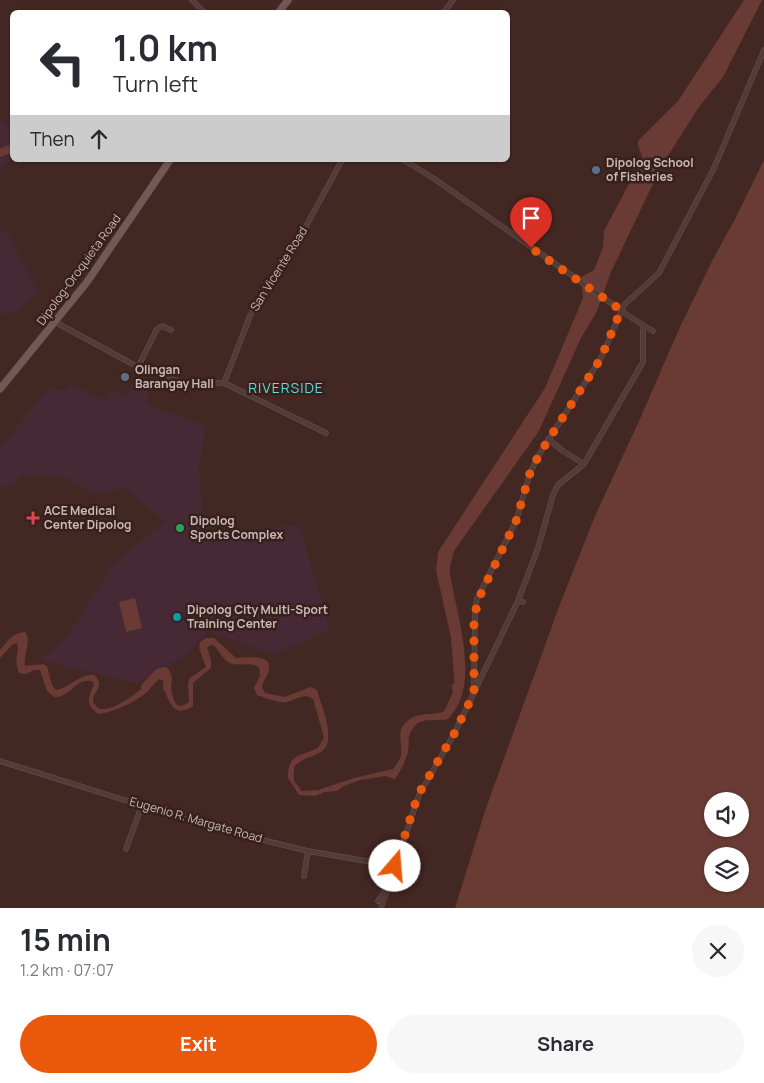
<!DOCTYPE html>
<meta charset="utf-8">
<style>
:root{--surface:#fff;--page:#f7f7f7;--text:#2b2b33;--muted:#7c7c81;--accent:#ea580c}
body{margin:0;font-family:Manrope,sans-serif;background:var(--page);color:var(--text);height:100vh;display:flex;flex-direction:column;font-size:19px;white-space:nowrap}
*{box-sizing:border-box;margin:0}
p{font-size:16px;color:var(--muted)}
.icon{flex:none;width:28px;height:28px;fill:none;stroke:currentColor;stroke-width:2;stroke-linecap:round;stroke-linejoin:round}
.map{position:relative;height:908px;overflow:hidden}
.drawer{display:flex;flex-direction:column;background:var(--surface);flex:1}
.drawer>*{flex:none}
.hud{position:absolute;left:10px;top:10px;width:500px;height:152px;border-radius:8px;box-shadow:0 1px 4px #0004;background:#fff;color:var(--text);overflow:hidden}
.fabs{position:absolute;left:704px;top:792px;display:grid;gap:10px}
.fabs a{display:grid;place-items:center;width:45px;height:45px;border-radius:50%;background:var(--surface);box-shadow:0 1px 4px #0004;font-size:25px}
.pin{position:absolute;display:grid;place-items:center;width:42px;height:42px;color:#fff;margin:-51px -21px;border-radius:50% 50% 50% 0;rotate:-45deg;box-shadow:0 0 5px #0007}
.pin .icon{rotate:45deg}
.me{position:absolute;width:55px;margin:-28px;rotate:18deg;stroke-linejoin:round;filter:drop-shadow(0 0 4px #0008)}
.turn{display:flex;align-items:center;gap:18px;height:105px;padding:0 20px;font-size:22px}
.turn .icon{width:65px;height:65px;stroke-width:2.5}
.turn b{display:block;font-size:35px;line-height:42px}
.then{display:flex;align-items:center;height:48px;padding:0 20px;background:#0003;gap:10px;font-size:19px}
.round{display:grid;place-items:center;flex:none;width:52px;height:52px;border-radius:26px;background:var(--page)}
.summary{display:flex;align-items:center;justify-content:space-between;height:85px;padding:0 20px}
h1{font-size:30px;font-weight:700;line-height:38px}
.cta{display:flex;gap:10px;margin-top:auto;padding:10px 20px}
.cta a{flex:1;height:58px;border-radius:30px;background:var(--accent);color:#fff;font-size:20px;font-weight:700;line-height:58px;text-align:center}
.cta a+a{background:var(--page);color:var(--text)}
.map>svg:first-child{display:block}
.green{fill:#462934}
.water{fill:#693b34;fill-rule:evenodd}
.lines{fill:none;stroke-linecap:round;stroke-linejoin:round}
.river{stroke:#693b34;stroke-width:8}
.street-casing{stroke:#695450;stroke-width:5.5}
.primary-casing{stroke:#58423f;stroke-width:8}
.street{stroke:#523b38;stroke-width:4.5}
.primary{stroke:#725956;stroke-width:7}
.route{stroke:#ea580c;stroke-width:9;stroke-dasharray:0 16.2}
.service-dot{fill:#5c6f8a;stroke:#37201d;stroke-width:2}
.health-dot{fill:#e0444e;stroke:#37201d;stroke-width:2}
.leisure-dot{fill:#2e9e5b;stroke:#37201d;stroke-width:2}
.culture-dot{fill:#0f9aa8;stroke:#37201d;stroke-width:2}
.labels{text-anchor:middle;stroke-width:5;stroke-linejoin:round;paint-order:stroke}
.poi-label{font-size:12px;font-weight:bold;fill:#ccb9b5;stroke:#37201d;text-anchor:start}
.street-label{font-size:12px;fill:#ccb9b5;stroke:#37201d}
.neighbourhood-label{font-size:14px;letter-spacing:1px;fill:#5ededc;stroke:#37201d}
</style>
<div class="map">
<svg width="764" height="908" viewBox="0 0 764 908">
<rect width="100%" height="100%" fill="#432723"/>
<path class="green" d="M0,118L12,128V157L0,172Z
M6,229L38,291L19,311H8L0,316V232Z
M135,379L148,380V404L206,426L199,467L204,535L299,525L330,629L274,655L208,631L186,655L137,684L40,660L67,636L113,565L165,521L125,489L122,488L96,494L66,478L37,475H23L13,484L0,488V448L48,388L67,391L71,384L105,401L111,391L128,397Z"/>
<path class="water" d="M744,0H762L723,77L699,107L662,165L611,272L596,313L581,338L539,431L454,551L450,566V574C456,612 480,681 452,714C442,726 423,714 414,727C406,737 410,740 408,752C406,760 400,772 395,779L385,776L360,780L344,786L337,791L325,792L315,796L299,795L288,778C287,754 301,756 318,748L324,738L313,699C302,692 296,701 286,702C278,703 265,698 257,695L254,688L260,676L259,667C250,661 240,667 230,663C223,660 219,650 213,645L209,646L207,648L211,660V668L193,683V706C172,721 166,696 163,681L160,679C154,682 151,689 146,693C131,704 116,711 99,714C85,706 88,697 94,685L92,681C75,678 70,698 54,697L47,691L40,670H34L26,674L19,673C13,659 20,653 17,643L13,644L0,658V650C7,642 13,632 25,632C32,641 23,655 25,666L43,664L47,666L52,685L56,690C66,691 97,659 99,685C98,690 93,695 93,700C93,702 95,705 97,707C110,718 147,684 158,676L162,675C166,677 169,681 170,685C173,694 173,714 189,702L188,684L190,678L206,667L199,648L200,642L206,638H214L236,658C245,658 271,653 269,669C269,675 263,681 262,687L265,693L285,697L311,687L317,690C321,705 338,742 321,752C312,757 301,759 294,767V781L302,791L318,790L354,778L393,769C396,765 400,760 401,755C403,741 394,730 410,719C424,709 447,720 456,701L451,638L436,570L438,552L545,388L583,298L581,277L594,270L603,247L604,231L642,159C642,152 637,148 638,141L678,101Z
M764,160V908H455L486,808L560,604L595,516L639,421L680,327L713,259L735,219ZM740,801V829H712V801ZM740,856V884H712V856Z
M135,598L142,628L126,632L119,602Z"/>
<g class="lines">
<path class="river" d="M0,153L12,148
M145,687L158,673L165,671L168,678L167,688
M444,716L447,715L457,693L456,687"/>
<defs>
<path id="street" d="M192,0L204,12
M444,12L453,0
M404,160L436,180L621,310
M55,322L138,367L181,382L224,383L326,433
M643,325L653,331
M138,367L157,329L162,326L171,330
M224,383L250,316L279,267L305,228L342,160
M548,439L563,451L584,464
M518,601L538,548L553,495L558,485L584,464L643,362V325L621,311
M474,693L475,609L477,599L516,521L530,473L540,453L601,358L624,305L659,273L714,168L764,50
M0,761L217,829L308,851L395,866
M126,849L142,805
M304,876L308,851
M378,901L385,891
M381,908L419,795L454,734L517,603L518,601L523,602"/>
<path id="primary" d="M279,12L288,0
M0,389L87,282L170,160"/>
</defs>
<use href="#street" class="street-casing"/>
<use href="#primary" class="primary-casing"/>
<use href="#street" class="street"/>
<use href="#primary" class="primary"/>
</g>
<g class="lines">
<path class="route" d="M395,866L418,795L454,734L474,693V619L478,600L516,521L530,473L540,453L601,358L621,310L531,248"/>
</g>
<g class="service-dot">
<circle cx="596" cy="170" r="5"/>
<circle cx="125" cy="377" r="5"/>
</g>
<path class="health-dot" d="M30.5 510.5h5v5h5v5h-5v5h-5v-5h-5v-5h5z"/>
<circle class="leisure-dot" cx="180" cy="528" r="5"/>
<circle class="culture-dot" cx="177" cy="617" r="5"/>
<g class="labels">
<g class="poi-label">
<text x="606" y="167">Dipolog School<tspan x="606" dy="14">of Fisheries</tspan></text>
<text x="135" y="374">Olingan<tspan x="135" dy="14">Barangay Hall</tspan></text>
<text x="44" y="515">ACE Medical<tspan x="44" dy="14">Center Dipolog</tspan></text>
<text x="190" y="525">Dipolog<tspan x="190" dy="14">Sports Complex</tspan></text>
<text x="187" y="614">Dipolog City Multi-Sport<tspan x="187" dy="14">Training Center</tspan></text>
</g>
<g class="street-label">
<text transform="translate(279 269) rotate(-58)" y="4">San Vicente Road</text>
<text transform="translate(79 270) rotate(-54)" y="4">Dipolog-Oroquieta Road</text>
<text transform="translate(196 820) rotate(16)" y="4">Eugenio R. Margate Road</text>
</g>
<g class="neighbourhood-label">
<text x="286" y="393">RIVERSIDE</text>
</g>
</g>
</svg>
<div class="fabs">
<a><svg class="icon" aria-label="sound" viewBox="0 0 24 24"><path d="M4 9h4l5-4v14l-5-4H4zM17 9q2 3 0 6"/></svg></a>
<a><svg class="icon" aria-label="layers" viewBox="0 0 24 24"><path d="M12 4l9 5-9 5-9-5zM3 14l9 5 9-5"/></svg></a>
</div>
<div class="pin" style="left:531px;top:248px;background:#d93025"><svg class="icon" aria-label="arrive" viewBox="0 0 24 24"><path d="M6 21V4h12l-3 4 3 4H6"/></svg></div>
<svg class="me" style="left:395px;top:866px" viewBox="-20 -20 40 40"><circle r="19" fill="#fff"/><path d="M0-13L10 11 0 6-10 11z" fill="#ea580c"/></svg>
<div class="hud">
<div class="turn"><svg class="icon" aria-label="left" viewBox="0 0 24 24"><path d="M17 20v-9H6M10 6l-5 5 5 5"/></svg><div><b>1.0 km</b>Turn left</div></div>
<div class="then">Then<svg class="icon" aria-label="ahead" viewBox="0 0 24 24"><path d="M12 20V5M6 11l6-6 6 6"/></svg></div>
</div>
</div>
<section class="drawer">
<div class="summary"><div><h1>15 min</h1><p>1.2 km · 07:07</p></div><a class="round"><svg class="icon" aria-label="close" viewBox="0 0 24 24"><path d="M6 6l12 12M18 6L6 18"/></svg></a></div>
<div class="cta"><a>Exit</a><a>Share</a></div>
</section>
